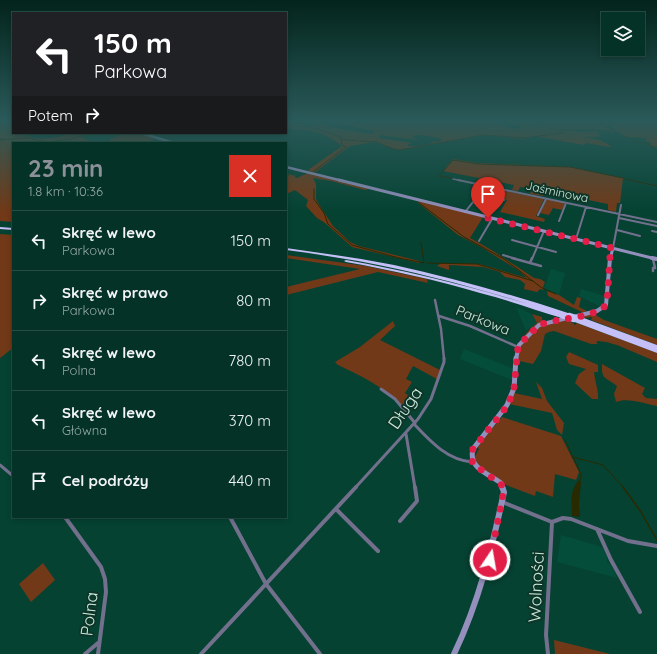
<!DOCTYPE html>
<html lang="pl">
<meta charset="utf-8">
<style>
:root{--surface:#043226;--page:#0d3a2e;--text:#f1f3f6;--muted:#97aaa7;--line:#254d43;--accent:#8c9099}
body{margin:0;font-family:Quicksand,sans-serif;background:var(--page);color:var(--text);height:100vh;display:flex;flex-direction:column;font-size:15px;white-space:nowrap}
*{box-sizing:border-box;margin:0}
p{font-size:13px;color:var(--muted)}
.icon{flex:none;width:22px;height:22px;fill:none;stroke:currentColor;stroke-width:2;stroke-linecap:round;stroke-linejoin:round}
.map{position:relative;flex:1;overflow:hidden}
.details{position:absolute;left:12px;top:142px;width:275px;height:376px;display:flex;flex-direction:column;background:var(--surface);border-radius:0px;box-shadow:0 2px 6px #0003,0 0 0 1px var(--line)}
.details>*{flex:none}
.top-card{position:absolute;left:12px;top:12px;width:275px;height:122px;border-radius:0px;box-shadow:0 2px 6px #0003,0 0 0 1px var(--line);background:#202124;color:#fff;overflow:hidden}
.fabs{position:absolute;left:601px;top:12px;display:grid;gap:8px}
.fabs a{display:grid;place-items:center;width:44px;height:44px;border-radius:0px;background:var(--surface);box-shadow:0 2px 6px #0003,0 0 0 1px var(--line);font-size:20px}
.pin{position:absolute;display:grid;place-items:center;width:34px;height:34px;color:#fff;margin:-41px -17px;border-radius:50% 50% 50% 0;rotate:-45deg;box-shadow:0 0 4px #0007}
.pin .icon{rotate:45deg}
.me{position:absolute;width:44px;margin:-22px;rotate:12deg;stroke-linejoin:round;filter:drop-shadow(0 0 3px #0008)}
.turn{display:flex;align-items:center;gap:14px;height:84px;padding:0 16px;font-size:18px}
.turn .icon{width:52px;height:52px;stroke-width:2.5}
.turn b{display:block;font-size:28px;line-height:34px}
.then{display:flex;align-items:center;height:38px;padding:0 16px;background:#0003;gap:8px;font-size:15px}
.round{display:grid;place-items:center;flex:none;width:42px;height:42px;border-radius:0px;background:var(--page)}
.overview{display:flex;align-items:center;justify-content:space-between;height:68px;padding:0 16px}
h1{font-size:24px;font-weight:700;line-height:30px;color:var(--accent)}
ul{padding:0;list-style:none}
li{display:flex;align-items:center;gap:12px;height:60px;padding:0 16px;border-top:1px solid var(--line)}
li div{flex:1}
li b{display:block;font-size:15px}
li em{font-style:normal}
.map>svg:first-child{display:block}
.built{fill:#044d3a}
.green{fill:#713917;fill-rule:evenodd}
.water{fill:#2a2a01}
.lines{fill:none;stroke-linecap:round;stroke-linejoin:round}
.stream-far1{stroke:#2a2a01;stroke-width:1}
.stream{stroke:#2a2a01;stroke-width:1.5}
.street-far4{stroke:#73708d;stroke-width:1.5}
.street-far3{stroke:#73708d;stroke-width:2}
.street-far2{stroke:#73708d;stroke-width:2.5}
.street-far1{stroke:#73708d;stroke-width:3}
.street{stroke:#73708d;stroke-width:4}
.secondary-far4{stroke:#948fbc;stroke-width:2.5}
.secondary-far3{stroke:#948fbc;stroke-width:3}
.secondary-far2{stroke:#948fbc;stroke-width:4}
.secondary-far1{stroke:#948fbc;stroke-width:5}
.secondary{stroke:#948fbc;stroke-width:6}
.highway{fill:#c4bff6;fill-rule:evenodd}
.highway-bridge{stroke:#c4bff6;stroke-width:4.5}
.route{stroke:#e11d48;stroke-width:7;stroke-dasharray:0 12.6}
.labels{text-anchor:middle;stroke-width:4;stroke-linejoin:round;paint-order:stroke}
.far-street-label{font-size:12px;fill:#c9ebdd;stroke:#0f3529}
.street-label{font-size:14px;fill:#c9ebdd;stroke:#0f3529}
.near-street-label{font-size:17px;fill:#c9ebdd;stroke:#0f3529}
</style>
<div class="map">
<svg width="657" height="654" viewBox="0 0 657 654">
<rect width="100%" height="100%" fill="#054232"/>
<path class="built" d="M96,133H110L118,136L94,143L82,137Z
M551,269L565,273L559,295L544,288Z
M581,289L605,296L603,305L601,307L579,296Z
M516,307L532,314L537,323L526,331Z
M464,349L512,368V380L460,359Z
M561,535L602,547L607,556V562L612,567L617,578L557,562Z"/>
<path class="green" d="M0,120H13V133H27V136C43,142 58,137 74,133C80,132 87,133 94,133L81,137L94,143H13V222L0,221Z
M286,120H294L290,125L302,123L306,120L302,127H303L312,126L316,124L307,120C316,120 323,125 331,127C345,130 358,132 372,134L374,131L324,120H483L518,130L521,126L493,120H657V148L649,144L652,143L646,141V139L651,122L646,138L627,137L614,129L612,126H604L617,132L595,129L574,130L576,132L597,131V133L600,134L599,137H583L600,140L611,146L609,147L586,143L583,145L535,136L522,139L486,135L399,150L374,142L350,146L314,173L308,170L342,146C323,131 309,130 286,128ZM380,135L418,140H421L412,138L415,135C424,135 434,136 443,140L437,142L431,141L433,143C426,145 413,147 407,146L409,144L413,143L379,138Z
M129,133H139L155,139L144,143L108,141L111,140L109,139Z
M453,159L479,163L571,167L623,178L620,203H617L616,212L608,210V204L544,191L543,196L530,194L532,189L520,187L518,191L512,190L514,185L485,179L482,184L477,183L479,178L443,171Z
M308,173L369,189L365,190L331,181L313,178L316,184V199L318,203L333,226L350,242L359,246L419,261V263L352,247L325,223L317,218L306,206L308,200L295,190L286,194V176H289L288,174L296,176L294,177L297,178Z
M506,191L544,199L536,216L545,219L544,222L500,212L507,200L501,199Z
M547,199L565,203L562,210L553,208L549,215L540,213Z
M419,201L483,217L470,238C493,250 513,264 534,278L540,279L545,282L543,287L544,290L540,289L537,292L524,289L525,284L520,280L505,277L500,272L483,267L450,265H449V270L437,266L441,263L479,264L527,278L518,270L481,247L458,235L417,202Z
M0,234L13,235V348L0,358Z
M286,255L366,266L427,279L428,283L378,272L286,295V287L360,269L286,258Z
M547,291L559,295L574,305L577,297L581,298L579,307L587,311L584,313L548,296Z
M532,314L542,317L543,325C554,322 566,316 575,325L577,323L657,353V362L617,345L606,342L598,341L596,342L598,344H591L554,331L549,332L545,334L541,351L533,364L515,360C516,345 525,332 537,323Z
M594,314L604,320L657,339V345L591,320L592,317L585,318L580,316Z
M393,321L395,326L380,340L440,370L437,379L413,366L406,379L412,382L405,393L412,398L403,406C383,387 362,376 338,365L335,362L360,347Z
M569,352L598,365V372H594C595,381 599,393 598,399H592L575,383L579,374L586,369L569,364L566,357Z
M602,364L645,388L642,394L646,398L657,399V406C645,404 628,397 616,402L614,394L617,386C607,377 601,381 602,364Z
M536,382L542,388L547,401L564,423L562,435L557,430L552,413L509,404L514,393L542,399Z
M502,417L561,436L579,472L576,480L555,474L553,497L536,491L535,496L506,485L476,464L474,458L479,449L477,446Z
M43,563L55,580L31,602L19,584Z
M554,640L610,654H555Z"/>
<path class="water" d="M579,480L581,482L579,505L580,517L572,516C572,503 569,491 579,480Z"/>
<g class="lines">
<path class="stream-far1" d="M310,120L332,128
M514,120L559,130H596L617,133L634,141L646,143L657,149
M592,120L614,131
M286,126L311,127L341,137V139L357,141
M0,139H3
M0,140L27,138L47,142L71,139L91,133
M359,141L378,142L392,149L400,150L483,135L525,138L563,133V130
M313,172L346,147L342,145L341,139
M439,176L453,160L479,164L570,167L623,178
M440,176L451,178
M625,179L657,186
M314,189V199L324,213L328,224L352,245L399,258L424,263L421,242
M418,202L464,237L504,259L542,288L556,294
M427,263L477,264L533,281
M565,440L581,474L580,481
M573,457L603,465L624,488"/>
<path class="stream" d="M623,487L641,512L657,540"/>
<path class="street-far4" d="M453,179L463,181"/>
<path class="street-far3" d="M458,180L657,222
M489,196L504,200
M465,212L473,202L483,205L494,188
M538,215L546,199
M619,218L657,226
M559,221L566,203
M617,230L640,236
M652,231L657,232
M576,239L586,207
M512,240L556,252
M479,241L492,219
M613,248L621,205
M503,255L516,259
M532,259L544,231"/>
<path class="street-far2" d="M512,258L541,266
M653,259L655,268H653V271
M530,263L532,258
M435,300L441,329L444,359
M439,316L470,326L518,347"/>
<path class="street-far1" d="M381,389L395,399L415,423
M414,424C430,441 447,460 472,462
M406,434L415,488
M0,465L13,476
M355,488L418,419L431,399L444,362V358"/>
<path class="street" d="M502,502L552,522L546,635L548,654
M336,509L378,551
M65,517L101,567L105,579L106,592L98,654
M230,517L266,584L320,654
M400,521L417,501L415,487
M552,522L563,518L571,519L628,541L657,546
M597,529L611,560L640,612
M85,654L98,643
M201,654L356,487"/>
<path class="secondary-far4" d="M141,133L174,143
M286,167L343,181"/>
<path class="secondary-far3" d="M339,180L656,259
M610,259L613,248"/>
<path class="secondary-far2" d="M652,258L657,259
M573,317L597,311L606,305L610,258
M516,359L519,345L539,325L567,318"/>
<path class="secondary-far1" d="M503,488L501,483C487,473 468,468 473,449L507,405L514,388L516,358"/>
<path class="secondary" d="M454,654C479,602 492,548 504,492L502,487"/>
<path class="highway" d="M0,227L13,228V230L0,229Z
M286,248C322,253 358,258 394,265C454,278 513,295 571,314V315L569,317L564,315V317L562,318C535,310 508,300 480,293C436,280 391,270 346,262L344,261L346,260C414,272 481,289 547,310C485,290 422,273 358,261C334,257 310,253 286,250Z
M581,317L657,345V353L572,321V320L574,318L579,320V318Z"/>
<path class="highway-bridge" d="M569,315L581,319
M562,316L574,320"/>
</g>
<linearGradient id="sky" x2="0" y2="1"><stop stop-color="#03241c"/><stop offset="0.57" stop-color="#2a5a5a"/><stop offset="1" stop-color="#2a5a5a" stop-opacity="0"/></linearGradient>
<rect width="657" height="212" fill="url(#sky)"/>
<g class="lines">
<path class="route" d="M488,218L613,248L610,257L607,303C600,318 557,318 542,324L530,333L518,347L514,388L508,405L473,449L471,457L473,464L501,484L504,490L490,560"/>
</g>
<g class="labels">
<g class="far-street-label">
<text transform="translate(557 192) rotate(12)" y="4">Jaśminowa</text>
</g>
<g class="street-label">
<text transform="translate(483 320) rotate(22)" y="5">Parkowa</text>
</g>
<g class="near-street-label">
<text transform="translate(405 408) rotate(-56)" y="6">Długa</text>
<text transform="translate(536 587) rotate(-87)" y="6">Wolności</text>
<text transform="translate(89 614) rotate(-83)" y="6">Polna</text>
</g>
</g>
</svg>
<div class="fabs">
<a><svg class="icon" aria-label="layers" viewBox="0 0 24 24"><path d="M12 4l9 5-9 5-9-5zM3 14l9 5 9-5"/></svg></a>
</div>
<div class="pin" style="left:488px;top:218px;background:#d93025"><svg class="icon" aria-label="arrive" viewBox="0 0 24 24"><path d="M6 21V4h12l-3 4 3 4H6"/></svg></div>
<svg class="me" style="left:490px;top:560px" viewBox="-20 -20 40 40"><circle r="17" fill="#e11d48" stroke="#fff" stroke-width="3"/><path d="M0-11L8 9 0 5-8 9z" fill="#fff"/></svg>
<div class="top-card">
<div class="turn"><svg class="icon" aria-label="left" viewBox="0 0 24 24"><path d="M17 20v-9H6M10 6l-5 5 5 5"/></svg><div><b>150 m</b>Parkowa</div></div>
<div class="then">Potem<svg class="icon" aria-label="right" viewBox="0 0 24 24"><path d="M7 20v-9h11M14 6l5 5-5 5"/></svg></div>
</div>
<section class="details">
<div class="overview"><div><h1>23 min</h1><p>1.8 km · 10:36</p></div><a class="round" style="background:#d93025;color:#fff"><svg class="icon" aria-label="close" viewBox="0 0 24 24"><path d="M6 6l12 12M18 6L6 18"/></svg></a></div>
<ul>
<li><svg class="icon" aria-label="left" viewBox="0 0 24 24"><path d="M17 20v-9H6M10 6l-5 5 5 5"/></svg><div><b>Skręć w lewo</b><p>Parkowa</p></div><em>150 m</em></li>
<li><svg class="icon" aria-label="right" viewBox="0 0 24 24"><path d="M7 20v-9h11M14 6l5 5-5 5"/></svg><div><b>Skręć w prawo</b><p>Parkowa</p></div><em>80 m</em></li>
<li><svg class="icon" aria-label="left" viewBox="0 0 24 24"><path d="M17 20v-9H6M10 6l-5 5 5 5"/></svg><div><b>Skręć w lewo</b><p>Polna</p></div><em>780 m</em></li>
<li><svg class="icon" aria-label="left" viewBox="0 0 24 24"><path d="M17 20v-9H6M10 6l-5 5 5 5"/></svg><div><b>Skręć w lewo</b><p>Główna</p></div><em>370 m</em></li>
<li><svg class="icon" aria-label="arrive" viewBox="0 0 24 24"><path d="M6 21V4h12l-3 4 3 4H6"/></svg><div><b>Cel podróży</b></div><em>440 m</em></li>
</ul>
</section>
</div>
